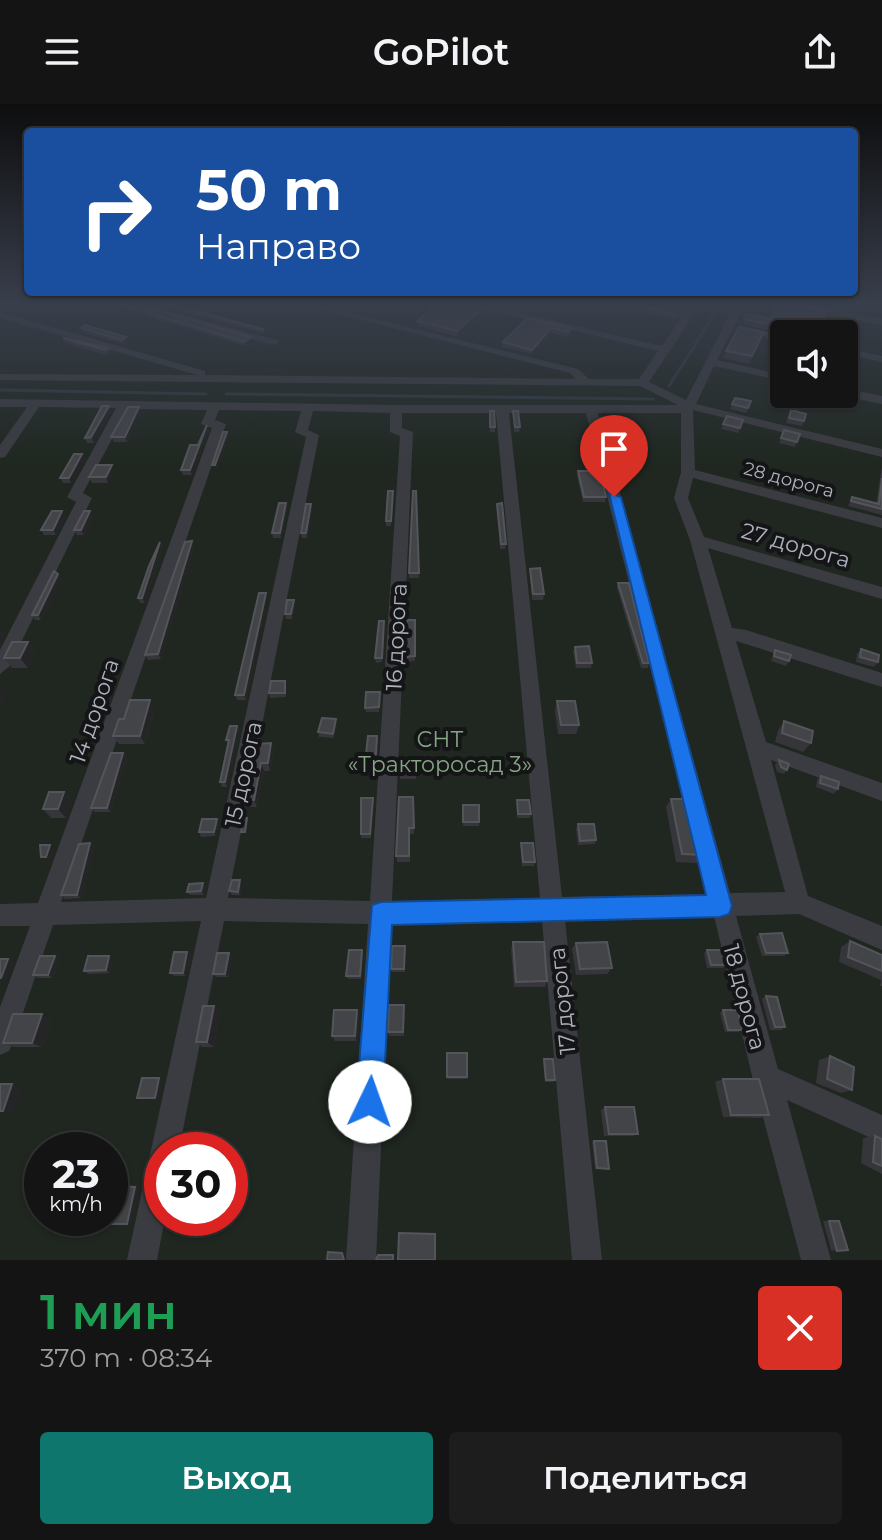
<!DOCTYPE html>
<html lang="ru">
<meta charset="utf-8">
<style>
:root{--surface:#141415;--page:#1d1d1e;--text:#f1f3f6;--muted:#9d9ea0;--line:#333334;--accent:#0f766e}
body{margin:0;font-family:Montserrat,sans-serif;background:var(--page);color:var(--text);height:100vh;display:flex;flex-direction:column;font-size:30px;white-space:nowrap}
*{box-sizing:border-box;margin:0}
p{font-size:26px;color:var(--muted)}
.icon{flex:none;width:44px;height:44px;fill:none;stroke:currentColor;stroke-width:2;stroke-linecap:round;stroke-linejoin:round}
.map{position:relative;height:1156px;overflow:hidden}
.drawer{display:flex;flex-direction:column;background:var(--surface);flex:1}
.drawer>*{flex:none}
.banner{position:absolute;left:24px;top:24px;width:834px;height:168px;border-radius:8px;box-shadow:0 2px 6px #0004,0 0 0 2px var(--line);background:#1a4fa0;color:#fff;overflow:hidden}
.fabs{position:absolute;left:770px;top:216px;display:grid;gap:16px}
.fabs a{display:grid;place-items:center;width:88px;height:88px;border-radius:8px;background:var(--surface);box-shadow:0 2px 6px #0004,0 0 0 2px var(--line);font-size:40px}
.speed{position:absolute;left:24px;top:1028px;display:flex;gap:16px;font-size:40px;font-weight:700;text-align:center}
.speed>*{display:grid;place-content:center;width:104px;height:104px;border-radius:50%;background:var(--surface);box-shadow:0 2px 6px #0004,0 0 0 2px var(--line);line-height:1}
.speed small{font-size:20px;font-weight:400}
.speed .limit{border:12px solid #d22;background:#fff;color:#111}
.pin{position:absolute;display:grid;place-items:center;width:68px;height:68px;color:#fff;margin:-82px -34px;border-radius:50% 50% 50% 0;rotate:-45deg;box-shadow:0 0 8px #0007}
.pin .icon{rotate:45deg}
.me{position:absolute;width:88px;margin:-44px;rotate:3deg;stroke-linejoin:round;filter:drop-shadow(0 0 6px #0008)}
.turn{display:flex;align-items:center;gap:28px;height:168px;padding:0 40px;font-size:36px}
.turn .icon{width:104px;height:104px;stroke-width:2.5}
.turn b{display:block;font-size:56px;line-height:68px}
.round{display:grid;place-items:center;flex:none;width:84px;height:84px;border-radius:8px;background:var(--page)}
.headline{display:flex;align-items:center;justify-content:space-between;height:136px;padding:0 40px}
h1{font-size:48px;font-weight:600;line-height:60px;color:#1e9e55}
.cta{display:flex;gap:16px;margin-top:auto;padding:16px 40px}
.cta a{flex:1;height:92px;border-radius:8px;background:var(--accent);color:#fff;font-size:32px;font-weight:600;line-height:92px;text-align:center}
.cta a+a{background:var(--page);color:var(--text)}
header{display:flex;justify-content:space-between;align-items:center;height:104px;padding:0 40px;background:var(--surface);font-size:36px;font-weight:600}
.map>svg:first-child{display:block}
.green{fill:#1f2720;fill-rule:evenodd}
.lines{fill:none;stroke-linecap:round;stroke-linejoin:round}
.stream{stroke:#2f3a40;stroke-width:3}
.street{fill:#3b3c41;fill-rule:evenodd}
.wall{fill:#36363a}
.shaded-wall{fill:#252528}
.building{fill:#434448;stroke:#53555a;stroke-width:2}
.route{fill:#1a73e8;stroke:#114b97;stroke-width:2}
.labels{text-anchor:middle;stroke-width:8;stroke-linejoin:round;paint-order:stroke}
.far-street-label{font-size:18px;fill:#acb2bb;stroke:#151517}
.street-label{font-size:22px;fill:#acb2bb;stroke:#151517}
.park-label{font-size:22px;fill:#84a683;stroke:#151517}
</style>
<header><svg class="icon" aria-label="menu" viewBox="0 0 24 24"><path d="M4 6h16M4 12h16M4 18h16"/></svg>GoPilot<svg class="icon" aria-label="share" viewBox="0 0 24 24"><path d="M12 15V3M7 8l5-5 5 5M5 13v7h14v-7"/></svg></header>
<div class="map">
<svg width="882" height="1156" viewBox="0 0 882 1156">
<rect width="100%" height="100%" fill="#1a1a1c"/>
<path class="green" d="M0,200H882V1156H0ZM784,230H844V290H784ZM42,1046H110V1114H42ZM162,1046H230V1114H162Z"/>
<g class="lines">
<path class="stream" d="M669,282L721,200
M0,286L206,290
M226,290L653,295"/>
<path class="street" d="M298,200H315L578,265L589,275H639L658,247L464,200H482L662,242L681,214L627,200H646L685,208L691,200H701L649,278L686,296L735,200H745L717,256L784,271V277L714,262L696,300L882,345V353L693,306L695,366L882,414V424L693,374L688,394L704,433L882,483V495L708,444L732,524L746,526L882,569V583L736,537L766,638L882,679V697L771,656L808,792L882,822V846L799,810L736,812L778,965L882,1011V1039L787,996L831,1156H801L752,972L714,812L565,816L602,1156H572L542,817L391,820L376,1156H346L368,820L224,817L179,1046H162V1114H165L157,1156H127L201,817L53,821L13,938L9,947L0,951V903L30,822H0V800L38,799L212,324L201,320L207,306L128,305L83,389L92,394L9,563L0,570V546L76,398L67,393L116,304L39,303L5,353L0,354V341L27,303H0V295L396,301H678L640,282L0,276V270L197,271L0,214V208L205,267V271L576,275L570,269ZM219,306L301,307L295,328L306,333L206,794L61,798L226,320L215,316ZM313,307L390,309V328L400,332L370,797L228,794L319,331L308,326ZM402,309H496L540,794L392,797L413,328L402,324ZM509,309H586L708,790L562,793ZM598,309H681V368L674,394L690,436L785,788L730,789Z
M782,200H803L882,215V221Z
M187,212L278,236L279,238L274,241L183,217V213Z
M744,223L784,232V238L740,228L739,226Z
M844,244L882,252V258L844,250Z
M844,284L882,292V300L840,291L844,290Z"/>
</g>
<path class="wall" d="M106,200H138L251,233L252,238L246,242Z
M153,200H171L263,225L264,230Z
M488,200H529L523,206Z
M607,200H642L676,211L675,216L606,202Z
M661,200H685L682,204Z
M483,208L457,232L417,222V217Z
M527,214L571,229L567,233L551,229L532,250L502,243L503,238Z
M744,215H771L818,230H785L743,220Z
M85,221L128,238L124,240L83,229L81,224Z
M767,229L764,237L759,239L749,260L723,254L726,247Z
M63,234L108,244L110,249L106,251L65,239Z
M735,294L751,297L746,309L730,305Z
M791,306L804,317L802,322L786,319Z
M111,307L94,339H87L85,334Z
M490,307L495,323V328H490Z
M513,307L520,323L519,328H514Z
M141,308L127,338H114L111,333Z
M727,312L743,316L738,329L721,325Z
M207,321L208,326L192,371H183L181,366L198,341Z
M784,326L797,338L795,343L779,339Z
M82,350L85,355L71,379H63L60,374Z
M882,362V411L848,402L852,393L876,400Z
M114,366L108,379H92L89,373Z
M578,367L606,393L605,398H583L577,372Z
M393,387L391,422H386V417Z
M416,387L419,474H409V469Z
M286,399L287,404L281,434H273L272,429Z
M311,400L312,405L307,434H302L301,429Z
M497,400L506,440L505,445H500Z
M62,407L65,412L56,431H44L41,426Z
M93,412L84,431H77L74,426Z
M192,437L194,443L161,555L148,556L145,551Z
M160,438L163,443L145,499H140L138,494Z
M530,465L544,490L543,496H532L530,470Z
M58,470L61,475L41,516H35L32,511Z
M618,479L649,559L648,564H641L617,484Z
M267,494L246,596H237L235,591Z
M295,501L292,515H286L285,510Z
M415,516V557L406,558L405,553Z
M384,517L382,558L376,559L375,554Z
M575,543L592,559L591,564H576L573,548Z
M861,545L878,558L874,563L856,558L857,550Z
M775,546L789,557L786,562L771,557Z
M35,548L28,564H12L4,554Z
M286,582V593L270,594L269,589Z
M380,588L379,608H366L365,604Z
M557,597L579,621L576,630H558L555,607Z
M155,604L145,640H119L113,632L124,615Z
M784,617L811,639L803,648L775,638L778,627Z
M337,620L334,634L319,633L318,628Z
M237,622L239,626L227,683H222L220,678L228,640L226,636Z
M377,632L376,654H367L366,650Z
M271,639L274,647L270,667H264L257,703H249L246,696Z
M123,649L127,653L111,708H95L91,704Z
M779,656L787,666L784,670L777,668L775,661Z
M416,657V675H400V670Z
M821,672L838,685L834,690L816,683L817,676Z
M64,688L72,697L66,714H51L43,705Z
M413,693L414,730H410V758H397L396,752Z
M373,694L371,734H361V730Z
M671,695L703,751L697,759L676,758L666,703Z
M517,696L531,710L530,714H517Z
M463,701L479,718V722H463Z
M217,715L219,719L216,732L201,733L199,728Z
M578,720L596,736L595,740L578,741L576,725Z
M90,739L94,743L81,794L65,795L61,791Z
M521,739L535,758L534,762H522Z
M203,779L205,783L204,791H190L187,788Z
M243,780L241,791H232L229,787Z
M760,830L788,849L784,852H762L756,833Z
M850,837L882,851V882H880L881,876L839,858L841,843Z
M513,838L547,877L545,883H514L511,845Z
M576,839L612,864L607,870L576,871L572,845Z
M405,842V868H392L391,865Z
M362,846L363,849L361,875H348L346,872Z
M707,846L727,861L723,864H707L704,849Z
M229,849L232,852L228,873H216L213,870Z
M191,851L186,872H174L170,869Z
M55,852L60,855L53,874H38L33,871Z
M113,855L110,869L88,870L84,867Z
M766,892L785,923L781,926H770L762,895Z
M404,901V932H389L388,928Z
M214,902L220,907L214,943H202L196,938Z
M357,906L359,911L357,937H335L332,932Z
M723,906L742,926L738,928H725L720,909Z
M52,915L42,943H14L3,939Z
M447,949H467V975H447Z
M830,952L852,986L841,989L816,979L819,956Z
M544,955L555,976L553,978H545L543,957Z
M723,975L769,1011L760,1014L723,1013L715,978Z
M605,1003L638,1030L633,1032H604L601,1006Z
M875,1032L882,1035V1070L861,1059L863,1034Z
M594,1037L606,1065H595L592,1038Z
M823,1117H839L837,1147L831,1146Z"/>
<path class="shaded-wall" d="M484,203L483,208L457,232V227Z
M551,224V229L532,250V246Z
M767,229L764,237L759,239L749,260L762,231Z
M126,233L128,238L124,240L122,236Z
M251,233L252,238L246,242L244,238Z
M109,302L111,307L94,339L91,333Z
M139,303L141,308L127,338L125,333Z
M207,321L208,326L192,371L190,366Z
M227,328L229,333L217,367L215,361Z
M82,350L85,355L71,379L69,374Z
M112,361L114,366L108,379L106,373Z
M286,399L287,404L281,434L280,429Z
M311,400L312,405L307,434L306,429Z
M62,407L65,412L56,431L53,426Z
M90,407L93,412L84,431L81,426Z
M192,437L194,443L161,555L158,550Z
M160,438L163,443L145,499L142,494Z
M58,470L61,475L41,516L38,511Z
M266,489L267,494L246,596L244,591Z
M294,496L295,501L292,515L291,510Z
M2,523L6,528L0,539V527Z
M28,538L35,548L28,564L20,554Z
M3,589L7,594L0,609V596Z
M150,596L155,604L145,640L140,632Z
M336,615L337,620L334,634L333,630Z
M237,622L239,626L227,683L225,678Z
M271,639L274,647L270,667L268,659Z
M123,649L127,653L111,708L107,704Z
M261,659L264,667L257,703L254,696Z
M64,688L72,697L66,714L58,705Z
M247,714L250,719L247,732L245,728Z
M217,715L219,719L216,732L214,728Z
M90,739L94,743L81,794L77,791Z
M50,741L55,745L50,757L46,753Z
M240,776L243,780L241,791L238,788Z
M203,779L205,783L204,791L201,787Z
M187,848L191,851L186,872L183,869Z
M229,849L232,852L228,873L225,870Z
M55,852L60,855L53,874L48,871Z
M109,852L113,855L110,869L106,866Z
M8,855L14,858L6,877L1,874Z
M214,902L220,907L214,943L207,938Z
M357,906L359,911L357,937L355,932Z
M42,910L52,915L42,943L32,939Z
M159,974L163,976L159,996L155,994Z
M12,980L22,983L13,1009L3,1007Z
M135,1083H140L132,1120H127Z"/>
<path class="building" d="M120,200H138L251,233L244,238Z
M169,200H171L263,225L262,226Z
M437,200H473L484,203L457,227L417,217Z
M622,200H642L676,211Z
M777,200H799L826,207L818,230H787V224L744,215L747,210L771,215Z
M527,214L572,224L568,228L551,224L532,246L503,238Z
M85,221L126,233L122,236L81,224Z
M739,223L767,229L762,231L752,252L726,247Z
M63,234L108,244L104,246Z
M735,294L751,297L748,304L732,300Z
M102,302H109L91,333L85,334Z
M128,303H139L125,333H111Z
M791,306L806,310L804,317L789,314Z
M490,307H494L495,323H490Z
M513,307H518L520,323H515Z
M727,312L743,316L740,324L723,320Z
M207,321L190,366H181L190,341H198Z
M784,326L800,330L797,338L781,334Z
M223,328H227L215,361H212Z
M74,350H82L69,374H60Z
M96,361H112L106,373H89Z
M578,367H600L606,393H584Z
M882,374V405L851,397L852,393L879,400Z
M388,387H393L391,417H386Z
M413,387H416L419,469H409Z
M279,399H286L280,429H272Z
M502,399L506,440H501L497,400Z
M306,400H311L306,429H301Z
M52,407H62L53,426H41Z
M84,407H90L81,426H74Z
M192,437L158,550L145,551L185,438Z
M160,438L142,494H138L149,462Z
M540,464L544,490H533L530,465Z
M54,467L58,470L38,511H32Z
M618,479H629L649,559H643Z
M259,489H266L244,591H235Z
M287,496H294L291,510H285Z
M407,516H415V552L405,553Z
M379,517H384L382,554H375Z
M12,538H28L20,554H4Z
M589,542L592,559H577L575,543Z
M861,545L879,551L878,558L860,553Z
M775,546L791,551L789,557L774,552Z
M271,577H285V589H269Z
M366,588H380L379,603L365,604Z
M130,596H150L140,632H113L119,615H124Z
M557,597H575L579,621H561Z
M322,614L336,615L333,630L318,628Z
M784,617L813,627L811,639L782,629Z
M230,622H237L225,678H220L229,636H226Z
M368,632H377L376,650H366Z
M271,639L268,659H261L254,696H246L257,640Z
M111,649H123L107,704H91Z
M779,656L789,660L787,666L781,663Z
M401,657H416V670H400Z
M821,672L839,678L838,685L820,679Z
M49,688H64L58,705H43Z
M399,693H413L414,724H409V752H396Z
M361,694H373L370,730H361Z
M671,695H688L703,751L682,750Z
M517,696H529L531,710H518Z
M463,701H479V718H463Z
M244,714H247L245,728H241Z
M202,715H217L214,728H199Z
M578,720H594L596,736L580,737Z
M90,739L77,791H61L79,740Z
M521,739H533L535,758H523Z
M40,741H50L46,753H41Z
M232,776H240L238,788L229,787Z
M203,779L201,787L187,788L189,780Z
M782,829L788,849H766L760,830Z
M850,837L882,851V867L848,853Z
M513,838H544L547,877L516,878Z
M607,838L612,864L580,865L576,839Z
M392,842H405L404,865H391Z
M349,846H362L360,872H346Z
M707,846H723L727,861H711Z
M174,848H187L183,869H170Z
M217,849H229L225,870H213Z
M40,852H55L48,871H33Z
M88,852H109L106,866L84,867Z
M0,855H8L1,874H0Z
M766,892L777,893L785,923H775Z
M389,901H404L403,928H388Z
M203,902H214L207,938H196Z
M334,906H357L355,932H332Z
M723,906H738L742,926H728Z
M13,910H42L32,939H3Z
M447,949H467V973H447Z
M830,952L854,963L852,986L827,975Z
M544,955H553L555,976H546Z
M142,974H159L155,994H137Z
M723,975H759L769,1011H731Z
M0,980H12L3,1007H0Z
M333,985H353L351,1009L331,1008Z
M605,1003H634L638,1030H609Z
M875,1032L882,1035V1062L873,1058Z
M594,1037H606L609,1065L597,1064Z
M117,1082L135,1083L127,1120H108Z
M829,1117H839L848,1146L837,1147Z
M399,1129L435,1130V1156H398Z
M328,1148L342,1149L344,1156H327Z
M378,1151H393V1156H376Z"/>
<linearGradient id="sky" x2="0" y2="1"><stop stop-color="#0e0e0f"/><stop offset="0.55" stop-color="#383e4b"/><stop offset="1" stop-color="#383e4b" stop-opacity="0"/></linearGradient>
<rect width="882" height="362" fill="url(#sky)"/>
<path class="route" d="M609,389L621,393L732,802L729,810L720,813L392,821L383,998L379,1008L370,1012L360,1008L356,998L372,801L381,798L706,791Z"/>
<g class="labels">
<g class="far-street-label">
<text transform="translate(789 376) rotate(15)" y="6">28 дорога</text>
</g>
<g class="street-label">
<text transform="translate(796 441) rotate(16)" y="8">27 дорога</text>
<text transform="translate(396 533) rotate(-87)" y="8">16 дорога</text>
<text transform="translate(94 607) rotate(-71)" y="8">14 дорога</text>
<text transform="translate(243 670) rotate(-78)" y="8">15 дорога</text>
<text transform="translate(745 893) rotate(75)" y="8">18 дорога</text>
<text transform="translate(562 897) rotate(-96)" y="8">17 дорога</text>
</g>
<g class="park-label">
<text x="440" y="643">СНТ<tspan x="440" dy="25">«Тракторосад 3»</tspan></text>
</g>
</g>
</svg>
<div class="fabs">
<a><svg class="icon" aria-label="sound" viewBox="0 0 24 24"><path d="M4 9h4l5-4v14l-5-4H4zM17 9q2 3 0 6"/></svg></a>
</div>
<div class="speed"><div>23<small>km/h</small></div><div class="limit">30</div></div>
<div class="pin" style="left:614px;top:393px;background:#d93025"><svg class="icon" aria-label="arrive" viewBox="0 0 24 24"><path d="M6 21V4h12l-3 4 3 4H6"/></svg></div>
<svg class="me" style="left:370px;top:998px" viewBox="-20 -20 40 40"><circle r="19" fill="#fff"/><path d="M0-13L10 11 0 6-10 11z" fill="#1a73e8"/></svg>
<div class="banner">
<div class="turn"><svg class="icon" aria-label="right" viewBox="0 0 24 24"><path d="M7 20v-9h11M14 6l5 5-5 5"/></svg><div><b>50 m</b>Направо</div></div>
</div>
</div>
<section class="drawer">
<div class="headline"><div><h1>1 мин</h1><p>370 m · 08:34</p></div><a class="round" style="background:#d93025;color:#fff"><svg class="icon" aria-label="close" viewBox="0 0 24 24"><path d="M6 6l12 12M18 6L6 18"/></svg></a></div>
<div class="cta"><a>Выход</a><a>Поделиться</a></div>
</section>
